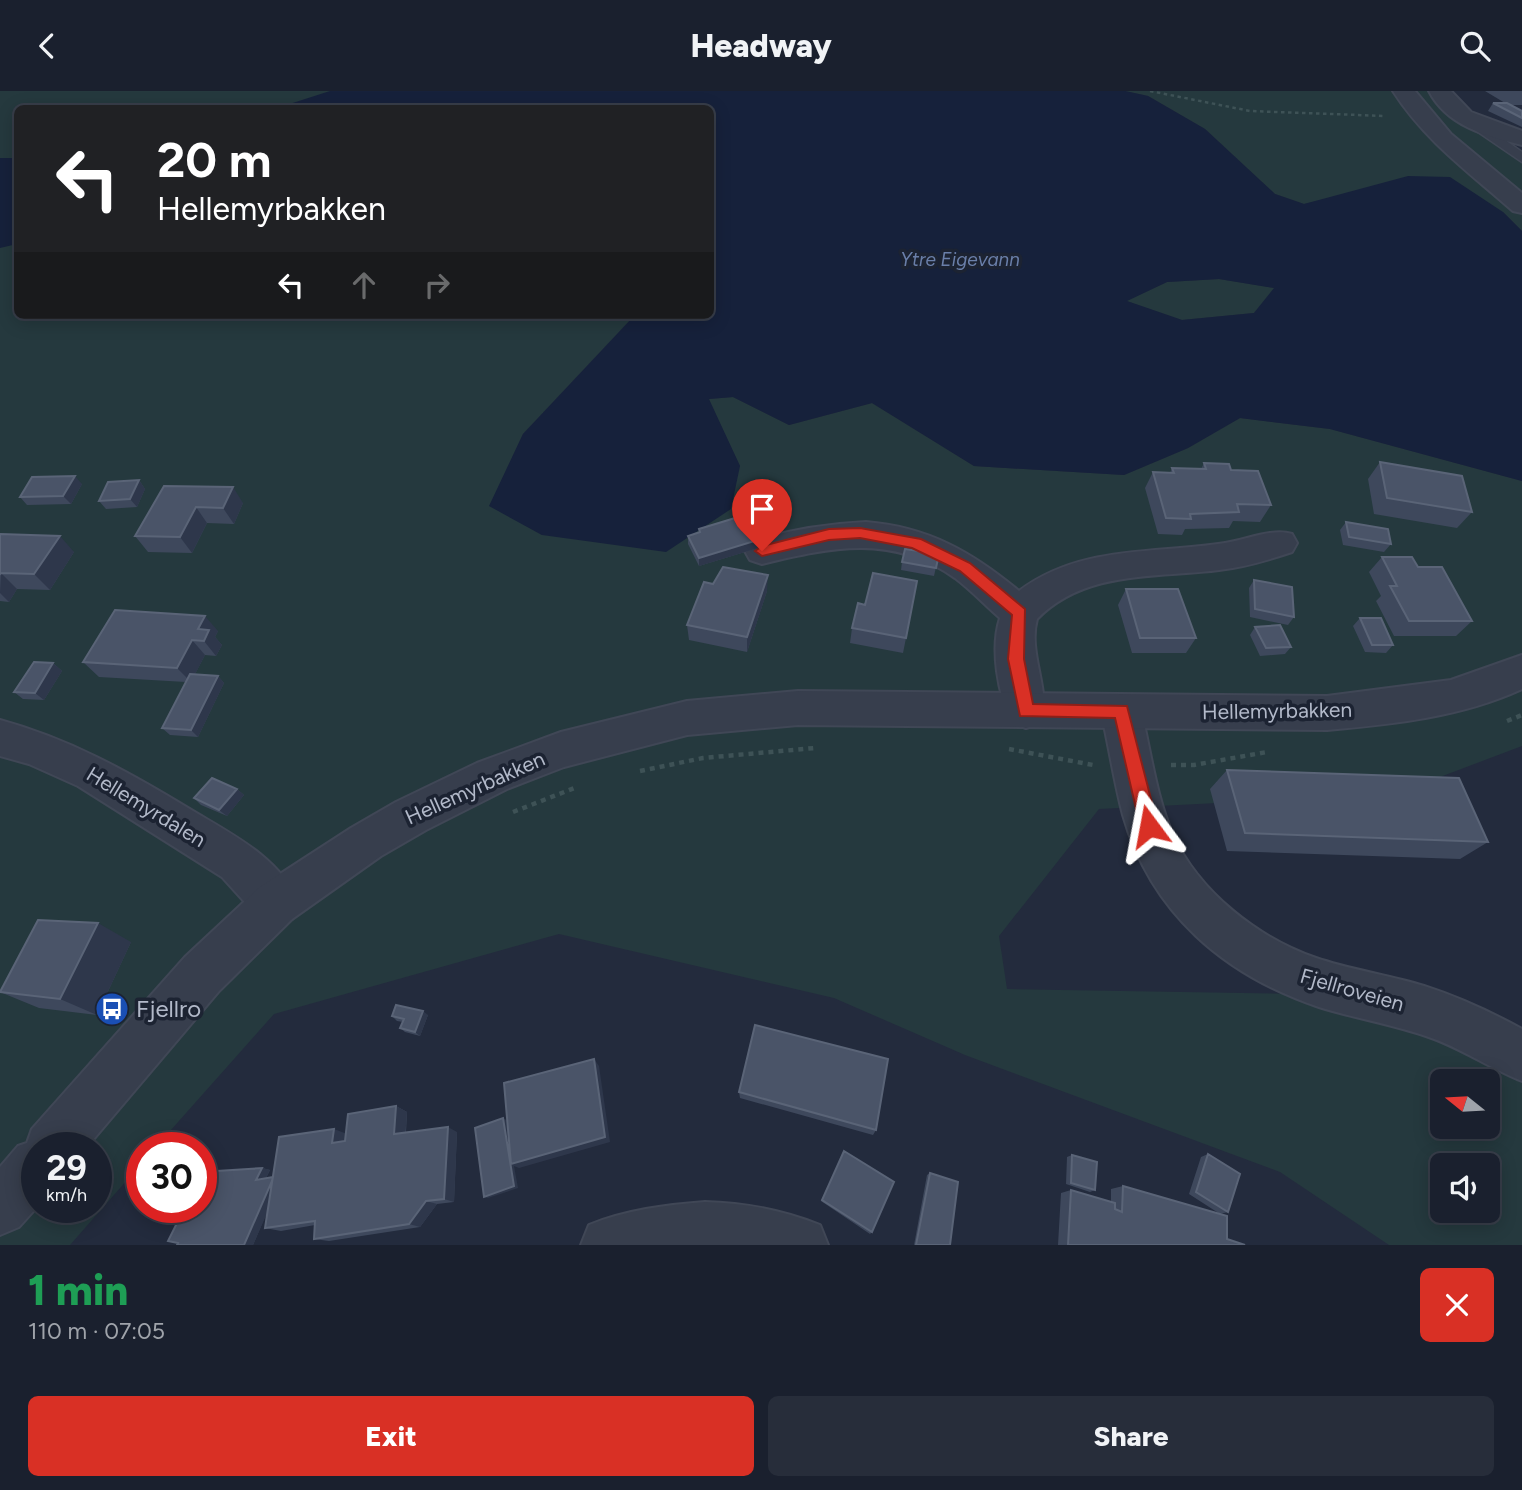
<!DOCTYPE html>
<meta charset="utf-8">
<style>
:root{--surface:#1a202e;--page:#272d3a;--text:#f1f3f6;--muted:#9fa3aa;--line:#383e4a;--accent:#d93025}
body{margin:0;font-family:Figtree,sans-serif;background:var(--page);color:var(--text);height:100vh;display:flex;flex-direction:column;font-size:26px;white-space:nowrap}
*{box-sizing:border-box;margin:0}
p{font-size:23px;color:var(--muted)}
.icon{flex:none;width:38px;height:38px;fill:none;stroke:currentColor;stroke-width:2;stroke-linecap:round;stroke-linejoin:round}
.map{position:relative;height:1154px;overflow:hidden}
.details{display:flex;flex-direction:column;background:var(--surface);flex:1}
.details>*{flex:none}
.guide{position:absolute;left:14px;top:14px;width:700px;height:214px;border-radius:10px;box-shadow:0 4px 18px #0003,0 0 0 2px var(--line);background:#202124;color:#fff;overflow:hidden}
.needle{width:46px;rotate:288deg}
.fabs{position:absolute;left:1430px;top:978px;display:grid;gap:14px}
.fabs a{display:grid;place-items:center;width:70px;height:70px;border-radius:10px;background:var(--surface);box-shadow:0 4px 18px #0003,0 0 0 2px var(--line);font-size:35px}
.speed{position:absolute;left:21px;top:1041px;display:flex;gap:14px;font-size:35px;font-weight:700;text-align:center}
.speed>*{display:grid;place-content:center;width:91px;height:91px;border-radius:50%;background:var(--surface);box-shadow:0 4px 18px #0003,0 0 0 2px var(--line);line-height:1}
.speed small{font-size:18px;font-weight:400}
.speed .limit{border:10px solid #d22;background:#fff;color:#111}
.pin{position:absolute;display:grid;place-items:center;width:60px;height:60px;color:#fff;margin:-72px -30px;border-radius:50% 50% 50% 0;rotate:-45deg;box-shadow:0 0 7px #0007}
.pin .icon{rotate:45deg}
.me{position:absolute;width:77px;margin:-38px;rotate:347deg;stroke-linejoin:round;filter:drop-shadow(0 0 5px #0008)}
.turn{display:flex;align-items:center;gap:24px;height:147px;padding:0 28px;font-size:32px}
.turn .icon{width:91px;height:91px;stroke-width:2.5}
.turn b{display:block;font-size:49px;line-height:60px}
.lanes{display:flex;align-items:center;height:66px;padding:0 28px;background:#0003;justify-content:center;gap:35px;direction:ltr}
.lanes .off{opacity:.35}
.round{display:grid;place-items:center;flex:none;width:74px;height:74px;border-radius:10px;background:var(--page)}
.headline{display:flex;align-items:center;justify-content:space-between;height:119px;padding:0 28px}
h1{font-size:42px;font-weight:800;line-height:52px;color:#1e9e55}
.cta{display:flex;gap:14px;margin-top:auto;padding:14px 28px}
.cta a{flex:1;height:80px;border-radius:10px;background:var(--accent);color:#fff;font-size:28px;font-weight:800;line-height:80px;text-align:center}
.cta a+a{background:var(--page);color:var(--text)}
header{display:flex;justify-content:space-between;align-items:center;height:91px;padding:0 28px;background:var(--surface);font-size:32px;font-weight:800}
.map>svg:first-child{display:block}
.green{fill:#25393e;fill-rule:evenodd}
.water{fill:#16213b;fill-rule:evenodd}
.lines{fill:none;stroke-linecap:round;stroke-linejoin:round}
.service-casing{stroke:#404756;stroke-width:3}
.minor-casing{stroke:#404756;stroke-width:4}
.tertiary-casing{stroke:#404756;stroke-width:4}
.path-far1{stroke:#3e5256;stroke-width:2.5;stroke-dasharray:3.5 3.5;stroke-linecap:butt}
.path{stroke:#3e5256;stroke-width:4.5;stroke-dasharray:5 5;stroke-linecap:butt}
.service{fill:#373e4d;fill-rule:evenodd}
.minor{fill:#373e4d;fill-rule:evenodd}
.tertiary{fill:#373e4d;fill-rule:evenodd}
.wall{fill:#3e485c}
.shaded-wall{fill:#2e374b}
.building{fill:#4a5468;stroke:#5a6477;stroke-width:2}
.route{fill:#d93025;stroke:#8d1f18;stroke-width:2}
.labels{text-anchor:middle;stroke-width:7;stroke-linejoin:round;paint-order:stroke}
.far-water-label{font-size:19px;font-style:italic;fill:#6a7fa9;stroke:#1c2332}
.street-label{font-size:21px;fill:#b2b9c9;stroke:#1c2332}
.near-poi-label{font-size:24px;fill:#b2b9c9;stroke:#1c2332;text-anchor:start}
</style>
<header><svg class="icon" aria-label="back" viewBox="0 0 24 24"><path d="M15 5l-7 7 7 7"/></svg>Headway<svg class="icon" aria-label="search" viewBox="0 0 24 24"><circle cx="10" cy="10" r="6"/><path d="M15 15l6 6"/></svg></header>
<div class="map">
<svg width="1522" height="1154" viewBox="0 0 1522 1154">
<rect width="100%" height="100%" fill="#232b3d"/>
<path class="green" d="M0,0H714L685,18H18V224H635L523,343L490,415L542,444L740,375L708,308L733,306L789,334L872,312L974,375L1124,384L1188,357L1240,327L1330,338L1522,390V655L1395,703L1099,718L999,845L1007,898L1300,903L1522,973V1154H1389L1280,1081L965,964L834,907L559,843L274,923L155,1057H142V1072L70,1154H0ZM1442,990H1488V1036H1442ZM37,1057H96V1116H37ZM1442,1074H1488V1120H1442Z
M1125,0H1451L1500,55L1522,71V140L1503,121L1338,105L1304,113L1275,103L1205,38L1148,5Z
M1219,188L1275,197L1254,222L1182,229L1126,210L1167,191Z"/>
<path class="water" d="M330,0H1125L1148,5L1205,38L1275,103L1304,113L1408,85L1450,86L1503,121L1522,140V390L1330,338L1240,327L1188,357L1124,384L974,375L872,312L789,334L733,306L709,308L740,375L731,418L666,461L542,444L489,415L523,343L635,224H710V18H274ZM1219,188L1274,197L1254,222L1182,229L1127,210L1167,191Z
M0,67H18L17,153L0,157Z"/>
<g class="lines">
<defs>
<path id="service" d="M1459,22H1467L1522,61V71L1459,28Z"/>
<path id="minor" d="M1393,0H1415L1451,43L1522,102V122L1513,120C1470,82 1425,50 1393,0Z
M1429,0H1451L1471,21L1522,40V54C1486,45 1447,35 1429,0Z
M866,431C928,436 972,461 1019,500C1080,454 1153,463 1225,452C1246,449 1272,437 1292,443L1297,452L1292,461C1268,469 1245,476 1219,479C1155,487 1085,479 1037,528C1027,563 1053,604 1040,632L1026,637L1012,632C998,603 990,558 1000,527C985,514 971,499 955,487C892,443 832,456 762,473L750,469L745,460L750,451C788,439 827,433 866,431Z
M1121,603L1135,608L1141,620C1151,661 1156,705 1173,744C1199,801 1258,847 1316,867C1351,879 1389,884 1424,895C1458,906 1491,921 1522,938V990C1489,977 1460,956 1426,945C1391,933 1354,927 1319,916C1224,884 1151,822 1123,724C1114,690 1109,655 1101,620L1107,608Z
M0,629C69,648 127,680 188,717C229,742 279,765 299,812L292,828L276,834L260,828L222,786L78,695L29,673L0,665Z
M705,1111C746,1112 782,1119 820,1134L828,1154H581L589,1134C626,1119 665,1114 705,1111Z"/>
<path id="tertiary" d="M1522,564V598C1461,626 1394,633 1327,639L798,634L687,644L564,676L507,698L426,739L381,765L292,828L219,900L86,1057H37V1116L19,1136L0,1144V1076L18,1055L27,1052L32,1038L185,866L260,796L351,737L396,711L477,672L561,641L687,610L798,600L1327,605L1451,589Z"/>
</defs>
<use href="#service" class="service-casing"/>
<use href="#minor" class="minor-casing"/>
<use href="#tertiary" class="tertiary-casing"/>
<path class="path-far1" d="M1150,0L1250,20L1385,25"/>
<path class="path" d="M1507,630L1522,624
M1009,658L1093,674
M1171,674H1194L1267,661
M640,680L703,667L815,657
M513,721L577,696"/>
<use href="#service" class="service"/>
<use href="#minor" class="minor"/>
<use href="#tertiary" class="tertiary"/>
</g>
<path class="wall" d="M1485,0H1522V14H1510L1522,20V36L1488,20L1493,12H1505Z
M1380,371L1472,421L1457,437L1374,423L1368,388Z
M1204,372L1231,379L1271,414L1260,431L1233,430L1229,437L1185,438L1182,444L1158,443L1145,397L1153,381L1170,382L1172,377L1201,378Z
M139,389L145,398L137,416L106,418L99,410Z
M82,393L71,413L27,414L20,406Z
M164,395L243,412L234,433L207,432L192,462L148,461L135,445Z
M1346,431L1391,453L1384,461L1343,454L1340,439Z
M699,438L758,449V457L699,475L688,453V445L699,442Z
M0,443H5L74,461L50,499L17,498L9,511L0,510Z
M939,463L934,485L901,479L902,471Z
M1382,466L1418,476L1472,530L1456,545H1394L1376,510L1381,505L1369,481Z
M1254,489L1294,526L1288,534L1250,526L1249,497Z
M713,493L767,500L747,561L689,549L687,534Z
M1126,498L1196,547L1186,562H1132L1118,514Z
M865,514L906,547L903,562L850,552L852,537Z
M1360,527L1393,554L1386,562L1365,561L1353,535Z
M1255,536L1291,556L1285,563L1260,565L1250,544Z
M218,540L215,546L222,554L216,565L205,564L195,583L218,585L224,592L198,646L170,644L162,637L186,591L99,586L83,571Z
M53,572L62,580L44,609L23,608L14,601Z
M1227,679L1488,751L1460,768L1227,760L1210,698Z
M237,698L244,704L227,725L201,714L194,707Z
M131,851L97,924L39,917L0,901Z
M428,924L420,945L405,941L400,937L403,931L397,930L392,925Z
M739,1001L876,1039L873,1044L740,1007Z
M396,1015L407,1021L406,1041H457L454,1111L437,1113L420,1136L329,1150L314,1148L315,1134L281,1140L265,1137L267,1121L253,1154H177L201,1116L213,1088L262,1077L270,1079L266,1087L273,1086L346,1042Z
M844,1060L872,1141L870,1143L821,1110Z
M1208,1063L1228,1121L1220,1123L1189,1103L1201,1066Z
M1072,1064L1095,1099L1090,1101L1066,1093L1067,1066Z
M930,1082L950,1154H914L927,1084Z
M1123,1095L1227,1148L1245,1154H1058L1061,1102L1071,1099L1111,1111V1098Z"/>
<path class="shaded-wall" d="M75,385L82,393L71,413L63,405Z
M139,389L145,398L137,416L130,408Z
M233,396L243,412L234,433L223,417Z
M196,416L207,432L192,462L180,446Z
M60,445L74,461L50,499L34,483Z
M758,449V457L699,475V467Z
M1,482L17,498L9,511L0,502Z
M768,484L767,500L747,561V546Z
M205,525L218,540L215,546L222,554L216,565L204,550L198,538Z
M192,549L205,564L191,591L177,577Z
M53,572L62,580L44,609L35,602Z
M218,585L224,592L198,646L191,639Z
M237,698L244,704L227,725L219,719Z
M98,832L131,851L97,924L60,908Z
M423,920L428,924L420,945L415,941Z
M594,968L599,975L610,1051L519,1077L514,1075L518,1097L488,1107L484,1106L503,1027L508,1030Z
M396,1015L407,1021L405,1048L394,1043Z
M448,1036L457,1041L454,1111L444,1108Z
M334,1038L347,1043L346,1057L332,1052Z
M262,1077L270,1079L264,1091L256,1089Z
M274,1086L282,1088L253,1154H244Z
M426,1110L437,1113L420,1136L409,1133Z"/>
<path class="building" d="M1493,12H1507L1522,20V27Z
M1380,371L1462,385L1472,421L1387,407Z
M1204,372L1229,373L1231,379L1258,380L1271,414L1237,413L1239,421L1190,423L1191,428L1166,427L1153,381L1174,382L1172,377L1206,378Z
M75,385L63,405L20,406L32,386Z
M139,389L130,408L99,410L108,391Z
M164,395L233,396L223,417L196,416L180,446L135,445Z
M745,424L758,449L699,467L688,445L700,441L699,438Z
M1346,431L1388,438L1391,453L1349,446Z
M0,443L60,445L34,483L1,482L0,483Z
M905,458L939,463L936,477L902,471Z
M1382,466H1412L1418,476H1442L1472,530H1409L1390,495H1397Z
M723,476L768,484L747,546L687,534L704,491L713,493Z
M873,482L917,490L906,547L852,537L858,512L865,514Z
M1254,489L1292,496L1294,526L1255,518Z
M1126,498H1178L1196,547H1140Z
M115,519L205,525L198,538L209,539L204,550L192,549L177,577L83,571Z
M1360,527H1381L1393,554H1372Z
M1280,534L1291,556L1266,557L1255,536Z
M34,571L53,572L35,602L14,601Z
M190,583L218,585L191,639L162,637Z
M1227,679L1459,687L1488,751L1245,742Z
M212,687L237,698L219,719L194,707Z
M38,829L98,832L60,908L0,901Z
M396,914L423,920L415,941L400,937L404,928L392,925Z
M755,934L888,968L876,1039L739,1001Z
M594,968L605,1046L511,1073L504,992Z
M396,1015L394,1043L448,1036L444,1108L426,1110L409,1133L314,1148L315,1130L265,1137L279,1046L334,1038L332,1052L345,1050L348,1023Z
M503,1027L514,1095L484,1106L475,1037Z
M844,1060L894,1091L872,1141L822,1109Z
M1208,1063L1240,1083L1228,1121L1196,1101Z
M1072,1064L1097,1071L1095,1099L1071,1092Z
M262,1077L256,1089L273,1086L272,1090L244,1154H177L178,1152L168,1150L185,1116H201V1104L209,1087L213,1088L217,1080Z
M930,1082L958,1091L950,1154H916Z
M1123,1095L1227,1125V1148L1245,1154H1068L1071,1099L1115,1112V1118L1122,1121Z"/>
<path class="route" d="M860,437L921,448L970,472L1025,518L1024,568L1033,613L1127,615L1158,735L1155,741H1142L1140,735L1115,627L1020,625L1008,568L1012,524L960,480L912,457L860,447L829,449L762,465L755,460L762,455L829,438Z"/>
<defs>
<symbol id="bus-disc" viewBox="-11 -11 22 22"><circle r="9.5" fill="#1a4fb4" stroke="#1c2332"/><path d="M-5-6H5V4H4V6H2V4H-2V6H-4V4H-5ZM-3.5-4V0h7V-4ZM-3.5 1.2v1.5H-2V1.2ZM2 1.2v1.5H3.5V1.2Z" fill="#fff"/></symbol>
</defs>
<g fill-rule="evenodd">
<use href="#bus-disc" x="93" y="899" width="38" height="38"/>
</g>
<g class="labels">
<g class="far-water-label">
<text x="960" y="175">Ytre Eigevann</text>
</g>
<g class="street-label">
<text transform="translate(1277 620) rotate(-1)" y="7">Hellemyrbakken</text>
<text transform="translate(475 697) rotate(-24)" y="7">Hellemyrbakken</text>
<text transform="translate(146 716) rotate(31)" y="7">Hellemyrdalen</text>
<text transform="translate(1352 899) rotate(16)" y="7">Fjellroveien</text>
</g>
<g class="near-poi-label">
<text x="136" y="926">Fjellro</text>
</g>
</g>
</svg>
<div class="fabs">
<a><svg class="needle" viewBox="-14 -14 28 28"><path d="M0-13l5 13h-10z" fill="#e53935"/><path d="M0 13l5-13h-10z" fill="#9fa3aa"/></svg></a>
<a><svg class="icon" aria-label="sound" viewBox="0 0 24 24"><path d="M4 9h4l5-4v14l-5-4H4zM17 9q2 3 0 6"/></svg></a>
</div>
<div class="speed"><div>29<small>km/h</small></div><div class="limit">30</div></div>
<div class="pin" style="left:762px;top:460px;background:#d93025"><svg class="icon" aria-label="arrive" viewBox="0 0 24 24"><path d="M6 21V4h12l-3 4 3 4H6"/></svg></div>
<svg class="me" style="left:1149px;top:735px" viewBox="-20 -20 40 40"><path d="M0-17L14 15 0 8-14 15z" fill="#d93025" stroke="#fff" stroke-width="4"/></svg>
<div class="guide">
<div class="turn"><svg class="icon" aria-label="left" viewBox="0 0 24 24"><path d="M17 20v-9H6M10 6l-5 5 5 5"/></svg><div><b>20 m</b>Hellemyrbakken</div></div>
<div class="lanes"><svg class="icon" aria-label="left" viewBox="0 0 24 24"><path d="M17 20v-9H6M10 6l-5 5 5 5"/></svg><svg class="icon off" aria-label="ahead" viewBox="0 0 24 24"><path d="M12 20V5M6 11l6-6 6 6"/></svg><svg class="icon off" aria-label="right" viewBox="0 0 24 24"><path d="M7 20v-9h11M14 6l5 5-5 5"/></svg></div>
</div>
</div>
<section class="details">
<div class="headline"><div><h1>1 min</h1><p>110 m · 07:05</p></div><a class="round" style="background:#d93025;color:#fff"><svg class="icon" aria-label="close" viewBox="0 0 24 24"><path d="M6 6l12 12M18 6L6 18"/></svg></a></div>
<div class="cta"><a>Exit</a><a>Share</a></div>
</section>
